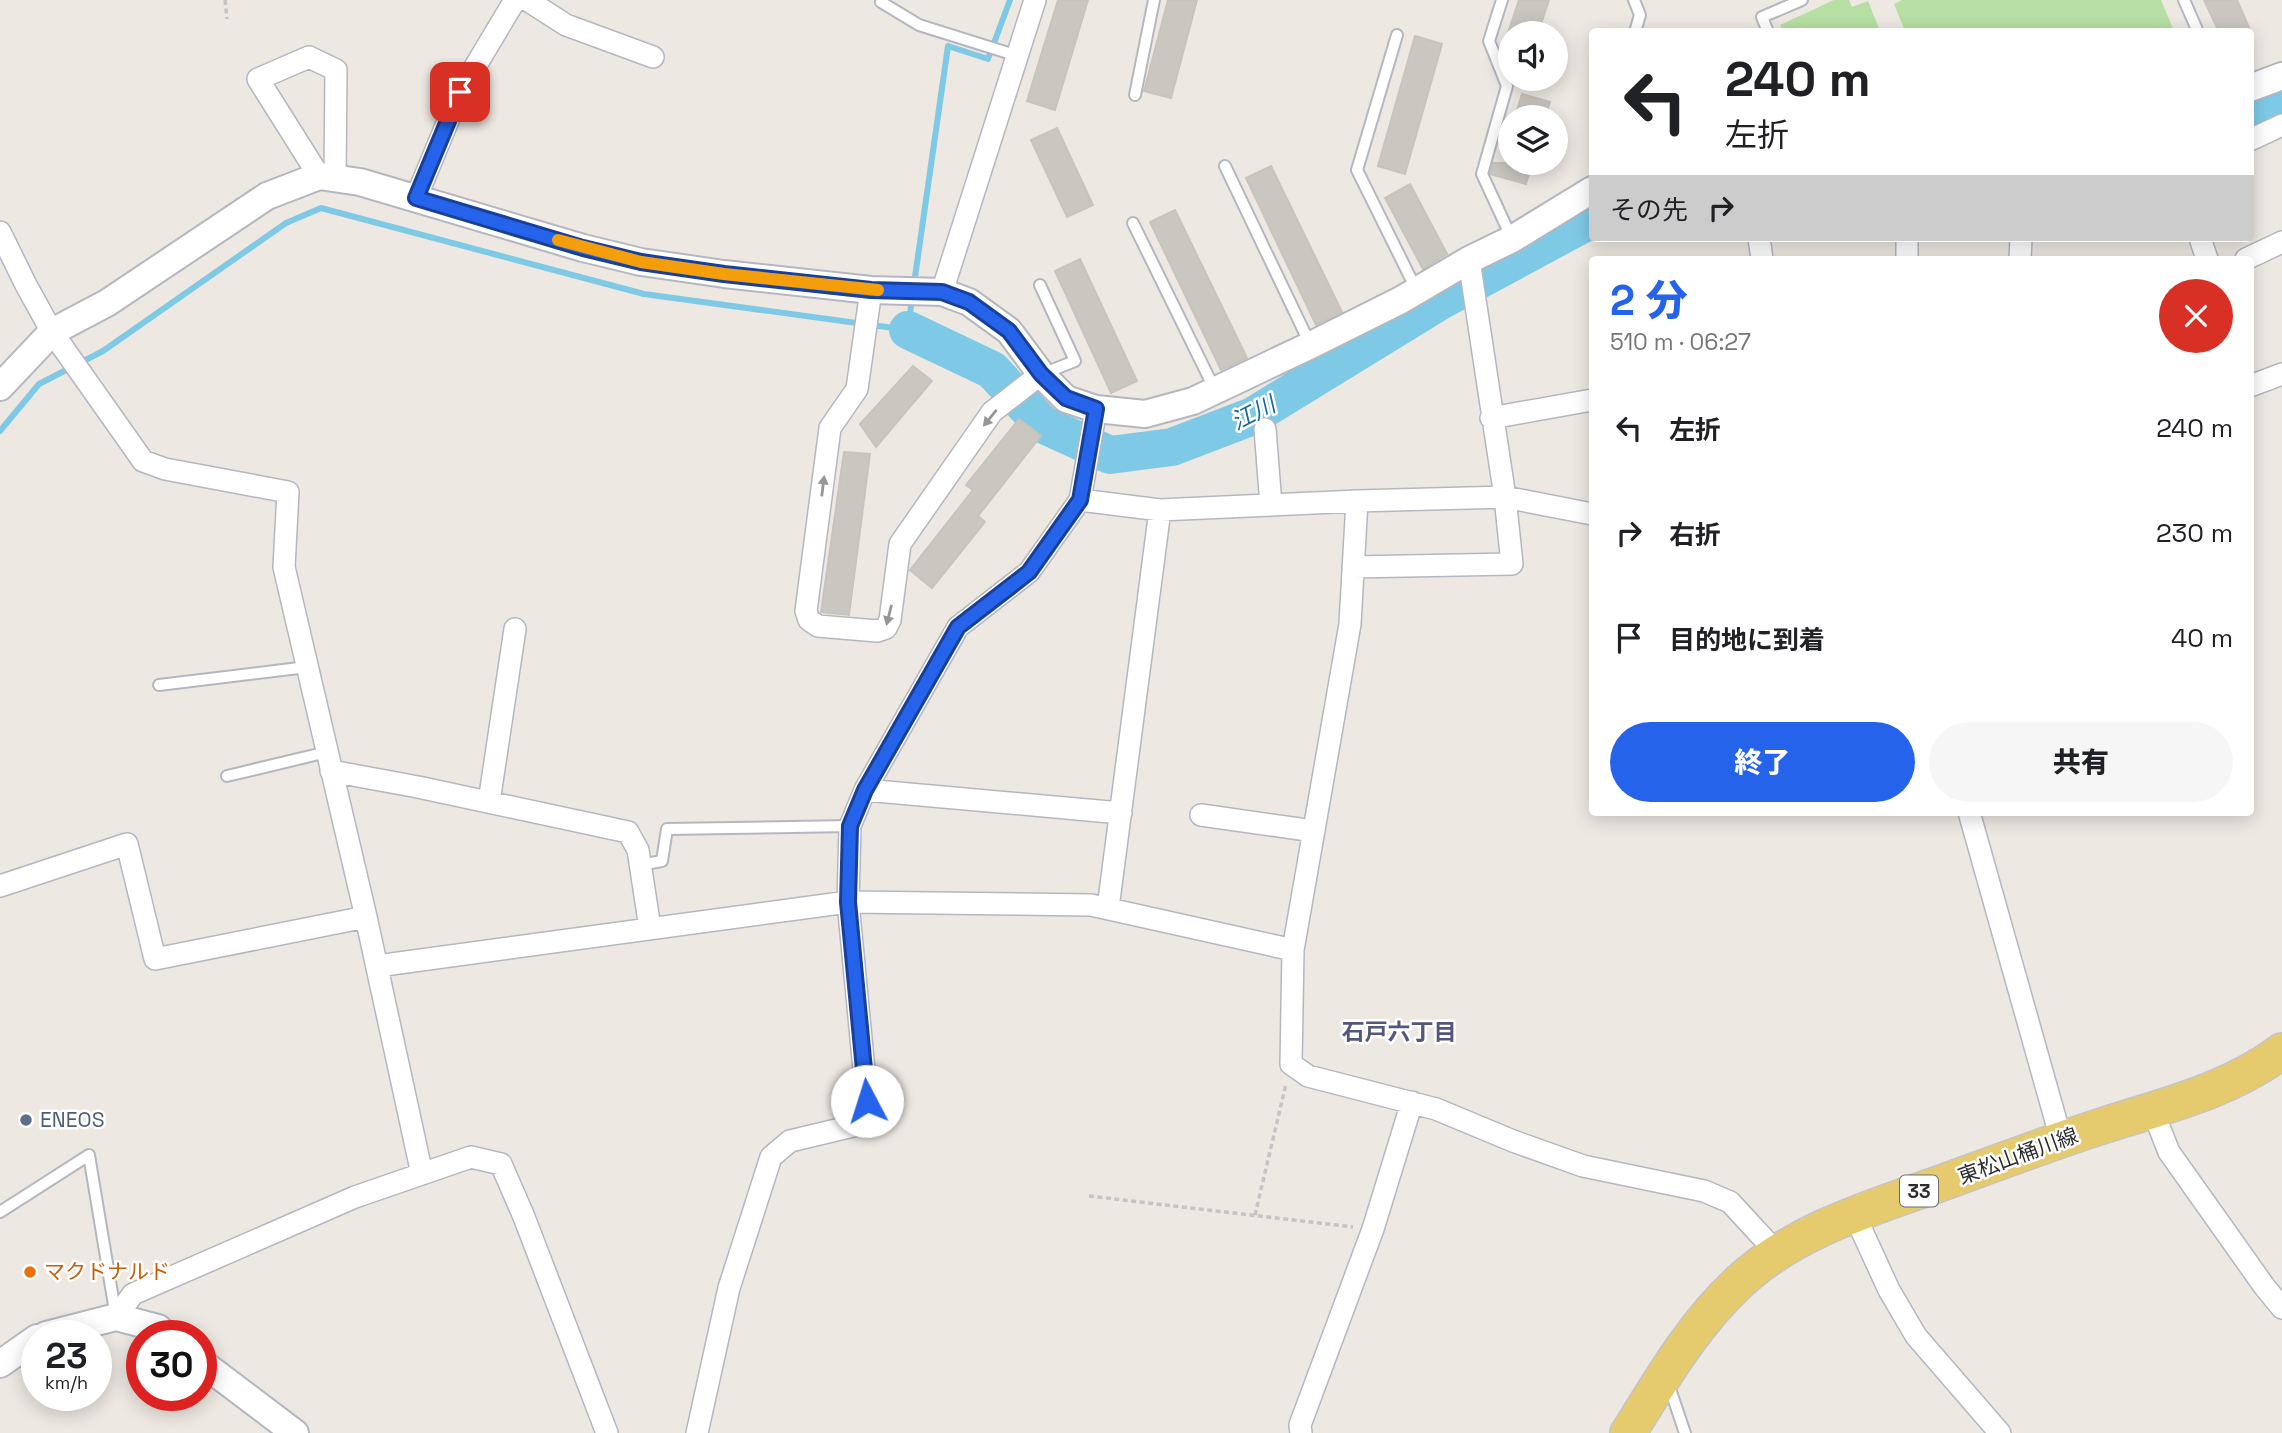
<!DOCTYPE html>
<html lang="ja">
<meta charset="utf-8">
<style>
:root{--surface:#fff;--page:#f6f6f6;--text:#202124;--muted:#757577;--accent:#2563eb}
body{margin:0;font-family:"Space Grotesk","Noto Sans JP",sans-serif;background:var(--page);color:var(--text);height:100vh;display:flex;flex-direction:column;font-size:26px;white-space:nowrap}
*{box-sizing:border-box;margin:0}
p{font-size:23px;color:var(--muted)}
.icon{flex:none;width:38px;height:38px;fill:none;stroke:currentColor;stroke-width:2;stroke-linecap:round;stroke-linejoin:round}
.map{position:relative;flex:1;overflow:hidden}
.sheet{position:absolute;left:1589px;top:256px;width:665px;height:560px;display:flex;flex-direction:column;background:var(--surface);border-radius:7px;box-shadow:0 4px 18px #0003}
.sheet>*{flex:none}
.guide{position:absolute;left:1589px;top:28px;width:665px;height:214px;border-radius:7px;box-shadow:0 4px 18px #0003;background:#fff;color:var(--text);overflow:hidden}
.buttons{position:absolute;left:1498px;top:21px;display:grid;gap:14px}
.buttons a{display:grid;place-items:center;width:70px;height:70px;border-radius:50%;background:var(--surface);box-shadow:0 4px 18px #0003;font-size:35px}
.speed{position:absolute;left:21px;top:1320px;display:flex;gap:14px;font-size:35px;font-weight:700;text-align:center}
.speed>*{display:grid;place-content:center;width:91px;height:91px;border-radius:50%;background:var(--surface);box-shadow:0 4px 18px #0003;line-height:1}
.speed small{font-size:18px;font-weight:400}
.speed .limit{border:10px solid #d22;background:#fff;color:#111}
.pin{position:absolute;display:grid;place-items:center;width:60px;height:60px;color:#fff;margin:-30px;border-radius:14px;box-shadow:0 4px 10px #0006}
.me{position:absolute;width:77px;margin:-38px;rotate:355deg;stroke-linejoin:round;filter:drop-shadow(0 0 5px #0008)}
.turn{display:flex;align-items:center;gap:24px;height:147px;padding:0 21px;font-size:32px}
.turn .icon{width:91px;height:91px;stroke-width:2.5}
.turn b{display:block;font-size:49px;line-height:60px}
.then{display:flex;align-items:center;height:66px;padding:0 21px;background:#0003;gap:14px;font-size:26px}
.round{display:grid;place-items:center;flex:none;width:74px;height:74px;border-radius:37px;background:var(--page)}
.headline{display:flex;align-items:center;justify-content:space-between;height:119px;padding:0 21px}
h1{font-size:42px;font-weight:800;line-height:52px;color:var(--accent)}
.cta{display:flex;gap:14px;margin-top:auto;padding:14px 21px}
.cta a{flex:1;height:80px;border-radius:42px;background:var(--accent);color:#fff;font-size:28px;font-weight:800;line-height:80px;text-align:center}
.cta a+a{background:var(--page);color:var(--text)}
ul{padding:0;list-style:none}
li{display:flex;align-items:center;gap:21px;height:105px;padding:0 21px}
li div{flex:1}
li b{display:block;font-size:26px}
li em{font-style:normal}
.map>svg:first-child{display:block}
.green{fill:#b7dfa3}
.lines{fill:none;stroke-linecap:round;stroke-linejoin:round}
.stream{stroke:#7ecae6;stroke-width:6}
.river{stroke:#7ecae6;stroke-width:38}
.building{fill:#cac6c0;stroke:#c9c4bb;stroke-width:2}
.service-casing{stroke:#b5b7c0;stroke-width:14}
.minor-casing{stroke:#b5b7c0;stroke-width:24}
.tertiary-casing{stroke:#b5b7c0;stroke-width:30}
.primary-casing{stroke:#c4c4c4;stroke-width:38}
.path{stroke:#c4c4c4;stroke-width:3.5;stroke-dasharray:5 3.5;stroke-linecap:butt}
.service{stroke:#fff;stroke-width:10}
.minor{stroke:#fff;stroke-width:21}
.tertiary{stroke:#fff;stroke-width:26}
.primary{stroke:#e6cb6e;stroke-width:35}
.oneway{fill:#969696}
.route-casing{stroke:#184099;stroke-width:18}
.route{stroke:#2563eb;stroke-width:12}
.slow{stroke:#f59e0b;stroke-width:12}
.service-dot{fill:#5c6f8a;stroke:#fff;stroke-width:2.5}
.food-dot{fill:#e8710a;stroke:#fff;stroke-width:2.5}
.labels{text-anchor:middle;stroke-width:5;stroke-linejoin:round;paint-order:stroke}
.shield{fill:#fff;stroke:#6d6d6d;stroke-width:2}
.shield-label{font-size:19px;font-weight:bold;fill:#2e2e2e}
.service-label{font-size:21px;fill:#4e5e75;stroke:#fff;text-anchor:start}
.street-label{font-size:21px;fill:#2e2e2e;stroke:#fff}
.food-label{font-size:21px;fill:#c56008;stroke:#fff;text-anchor:start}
.water-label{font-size:23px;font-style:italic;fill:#196b96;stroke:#fff}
.neighbourhood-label{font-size:23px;font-weight:bold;fill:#51587b;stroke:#fff}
</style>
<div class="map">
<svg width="2282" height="1433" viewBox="0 0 2282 1433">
<rect width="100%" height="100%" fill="#eee8e2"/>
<path class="green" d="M1834,0H1849L1852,7L1868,1L1880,31H1783L1780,25Z
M1902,0H2161L2174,31H1905L1894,4Z"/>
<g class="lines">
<path class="stream" d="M914,284L948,46L988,59L1010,0
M0,431L39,384L103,351L286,223L321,208L644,294L908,330L912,298"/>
<path class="river" d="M2250,118L2282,104
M908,330L992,370L1042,424L1110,455L1172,447L1253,416L1440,301L1592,219"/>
</g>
<path class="building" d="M1058,0H1088L1055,110L1027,101Z
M1168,0H1197L1171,98L1144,91Z
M1519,0H1549L1538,33H1508Z
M2204,0H2237L2251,32H2219Z
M1415,36L1442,44L1405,174L1378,166Z
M1522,94L1550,102L1545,117H1515Z
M1057,128L1093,205L1067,217L1031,140Z
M1493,163H1532L1526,184L1490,174Z
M1271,166L1342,312L1316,325L1246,178Z
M1410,184L1447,254L1423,269L1385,198Z
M1175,210L1247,358L1221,370L1150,222Z
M1080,259L1137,381L1111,393L1055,271Z
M913,366L932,381L876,447L860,424Z
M1019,419L1041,436L978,516L985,522L932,588L910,570L973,490L966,485Z
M844,452L870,454L849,615L821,612Z"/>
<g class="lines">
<defs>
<path id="service" d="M882,0L881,2L919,25L1018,56
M1502,0L1489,41L1507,86L1482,174L1512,239
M1634,0L1640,15L1635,32
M2184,0L2198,32
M1768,32L1762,17L1802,0
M1397,35L1357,170L1417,291
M1135,95L1154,0
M1225,166L1310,344
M1133,223L1215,390
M1040,285L1075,361L1042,374
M159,685L307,667
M227,776L327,752
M640,865L662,861L667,829L850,826
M0,1212L89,1155L116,1317
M1668,1383L1685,1433"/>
<path id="minor" d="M527,0L566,25L653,57
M2250,140L2282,125
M319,176L258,79L309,57L336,70L335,178
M416,198L460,92L515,0
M0,232L26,285L52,332L143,461L165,469L288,492L284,567L366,917L422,1174
M1759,238L1762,259
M2200,238L2207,259
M1907,259V238
M2020,259L2021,238
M2246,259L2282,242
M871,290L857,389L830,428L806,611L809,620L818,626L877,631L886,628L890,620L900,544L992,412L1041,374
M942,292L1035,0
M2250,386L2282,374
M1491,418L1592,400
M1265,429L1271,505
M1080,500L1160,510L1357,501L1505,497L1592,514
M1357,501L1350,624L1293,950L1291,1064L1308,1076L1436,1109L1513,1141L1583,1166L1704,1191L1730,1202L1777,1253
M1353,567L1512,564L1505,497L1469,260
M331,771L418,787L628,832L638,850L650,928
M865,790L1121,813
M489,802L515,629
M1969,812L2061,1139
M1201,815L1314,831
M0,886L127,844L155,959L366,917
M1108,908L1160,510
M377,966L848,902L1091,905L1293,950
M2152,1109L2169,1152L2264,1286L2282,1308
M1855,1216L1889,1290L1916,1336L2000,1433
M116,1317L133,1294L355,1197L471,1157L501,1164L524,1217L607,1433
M697,1433L729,1288L771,1157L790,1141L853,1126L867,1101L848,902L850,826L865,790L958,627L1029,572L1080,500L1096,409
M1301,1433L1300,1425L1373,1229L1412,1102"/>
<path id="tertiary" d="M2250,88L2282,76
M0,387L52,332L107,303L267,196L319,176L360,182L583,248L641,262L724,274L871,290L942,292L969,302L1009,331L1041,374L1066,399L1096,409L1145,414L1193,401L1311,345L1401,300L1469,260L1512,239L1592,190
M46,1335L116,1317L158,1328L166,1335
M201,1362L295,1433
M0,1364L37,1338"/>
<path id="primary" d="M1628,1433C1661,1381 1692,1326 1738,1283C1792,1232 1868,1209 1936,1185C1991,1165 2046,1144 2102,1126C2164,1106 2229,1091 2282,1051"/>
</defs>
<use href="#service" class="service-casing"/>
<use href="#minor" class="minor-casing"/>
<use href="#tertiary" class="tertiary-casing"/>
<use href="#primary" class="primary-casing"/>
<path class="path" d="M225,0L227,19
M1089,1196L1353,1227
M1255,1215L1286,1084"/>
<use href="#service" class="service"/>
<use href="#minor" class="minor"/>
<use href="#tertiary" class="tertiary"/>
<use href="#primary" class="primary"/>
</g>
<defs><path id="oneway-solid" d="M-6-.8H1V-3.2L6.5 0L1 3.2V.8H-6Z" transform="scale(1.75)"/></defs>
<g class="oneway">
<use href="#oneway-solid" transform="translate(990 418) rotate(129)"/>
<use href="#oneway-solid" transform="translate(823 486) rotate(-83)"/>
<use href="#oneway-solid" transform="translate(889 615) rotate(104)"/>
</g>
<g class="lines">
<defs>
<path id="route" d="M460,92L416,198L583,248L641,262L724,274L871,290L942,292L969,302L1009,331L1041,374L1066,398L1096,409L1080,500L1029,572L958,627L865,790L850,826L848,902L867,1101"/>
</defs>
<use href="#route" class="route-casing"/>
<use href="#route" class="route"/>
<path class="slow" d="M558,240L641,262L724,274L878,290"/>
</g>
<circle class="service-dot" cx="26" cy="1120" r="7"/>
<circle class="food-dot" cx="30" cy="1272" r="7"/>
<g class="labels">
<rect class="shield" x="1900" y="1175.5" width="38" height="31" rx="5"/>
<g class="shield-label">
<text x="1919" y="1198">33</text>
</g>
<g class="service-label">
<text x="40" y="1127">ENEOS</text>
</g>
<g class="street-label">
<text transform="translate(2018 1156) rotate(-20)" y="7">東松山桶川線</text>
</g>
<g class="food-label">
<text x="44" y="1279">マクドナルド</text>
</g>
<g class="water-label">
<text transform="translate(1253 413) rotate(-27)" y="8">江川</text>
</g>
<g class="neighbourhood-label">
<text x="1399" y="1040">石戸六丁目</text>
</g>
</g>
</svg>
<div class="buttons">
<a><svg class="icon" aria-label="sound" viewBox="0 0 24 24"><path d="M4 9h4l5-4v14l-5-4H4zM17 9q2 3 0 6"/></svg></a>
<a><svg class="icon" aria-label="layers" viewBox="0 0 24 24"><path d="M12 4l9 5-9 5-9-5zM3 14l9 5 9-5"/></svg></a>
</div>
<div class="speed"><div>23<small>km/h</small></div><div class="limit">30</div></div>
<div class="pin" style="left:460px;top:92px;background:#d93025"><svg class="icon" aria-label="arrive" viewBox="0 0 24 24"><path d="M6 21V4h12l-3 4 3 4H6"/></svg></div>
<svg class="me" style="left:867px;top:1101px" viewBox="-20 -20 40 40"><circle r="19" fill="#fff"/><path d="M0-13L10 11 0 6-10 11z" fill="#2563eb"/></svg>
<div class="guide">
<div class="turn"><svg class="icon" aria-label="left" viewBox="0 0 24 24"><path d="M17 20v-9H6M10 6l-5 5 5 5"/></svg><div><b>240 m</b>左折</div></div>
<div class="then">その先<svg class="icon" aria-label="right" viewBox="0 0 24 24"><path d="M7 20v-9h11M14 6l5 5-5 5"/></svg></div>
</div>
<section class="sheet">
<div class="headline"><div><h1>2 分</h1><p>510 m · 06:27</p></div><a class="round" style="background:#d93025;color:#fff"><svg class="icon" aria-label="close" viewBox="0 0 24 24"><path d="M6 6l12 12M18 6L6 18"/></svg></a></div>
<ul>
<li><svg class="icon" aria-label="left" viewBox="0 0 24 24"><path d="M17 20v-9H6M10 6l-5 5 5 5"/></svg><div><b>左折</b></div><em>240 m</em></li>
<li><svg class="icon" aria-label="right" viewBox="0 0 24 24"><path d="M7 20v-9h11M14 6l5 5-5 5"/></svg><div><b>右折</b></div><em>230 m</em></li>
<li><svg class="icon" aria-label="arrive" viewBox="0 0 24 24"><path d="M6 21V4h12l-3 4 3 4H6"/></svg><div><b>目的地に到着</b></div><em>40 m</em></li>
</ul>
<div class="cta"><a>終了</a><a>共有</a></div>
</section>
</div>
